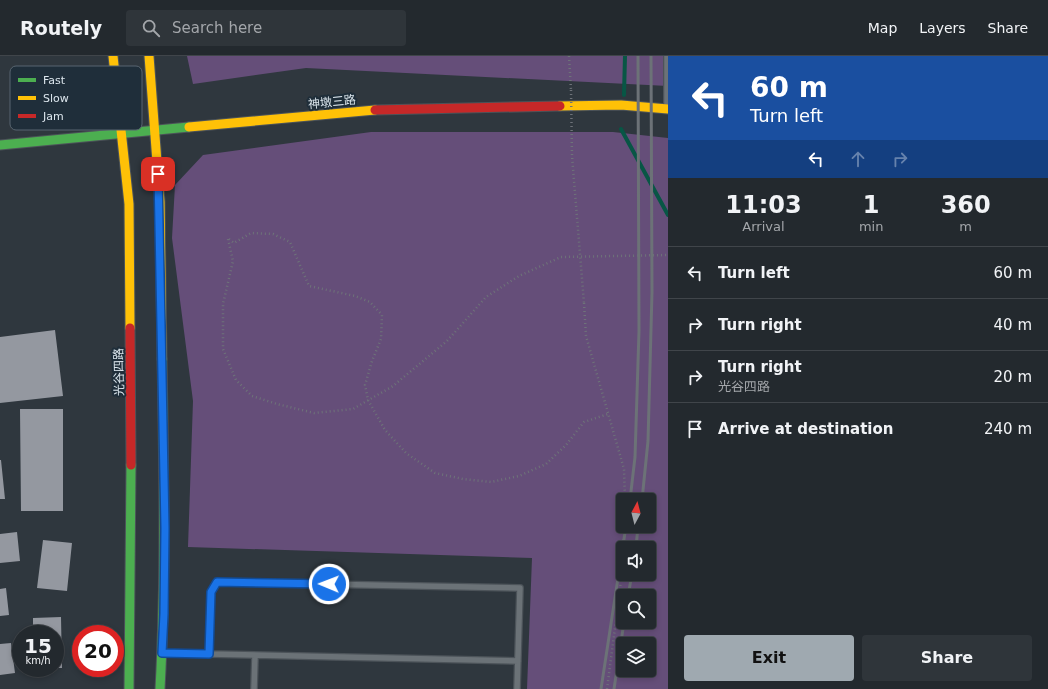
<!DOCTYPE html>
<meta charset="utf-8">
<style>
:root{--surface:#23292e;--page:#2f353a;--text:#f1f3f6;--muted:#a3a6aa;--line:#40454a;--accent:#9fa9b0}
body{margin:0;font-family:"DejaVu Sans","Noto Sans SC",sans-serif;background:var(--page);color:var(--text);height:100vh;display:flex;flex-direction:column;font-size:15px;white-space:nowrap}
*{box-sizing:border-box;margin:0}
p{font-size:13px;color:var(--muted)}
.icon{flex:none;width:22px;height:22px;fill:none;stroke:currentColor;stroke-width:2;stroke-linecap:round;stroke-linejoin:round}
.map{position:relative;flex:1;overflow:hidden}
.side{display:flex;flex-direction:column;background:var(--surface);width:380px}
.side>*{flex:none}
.hud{background:#1a4fa0;color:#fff;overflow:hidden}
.needle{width:26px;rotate:7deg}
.tools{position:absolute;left:616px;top:437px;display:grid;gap:8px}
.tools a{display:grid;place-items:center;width:40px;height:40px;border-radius:4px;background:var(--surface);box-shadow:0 2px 6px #0003,0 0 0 1px var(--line);font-size:20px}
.speed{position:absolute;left:12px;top:569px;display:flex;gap:8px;font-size:20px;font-weight:700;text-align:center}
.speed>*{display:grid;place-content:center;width:52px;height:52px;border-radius:50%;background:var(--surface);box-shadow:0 2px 6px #0003,0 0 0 1px var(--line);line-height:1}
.speed small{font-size:10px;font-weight:400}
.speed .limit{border:6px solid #d22;background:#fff;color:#111}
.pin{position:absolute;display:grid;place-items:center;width:34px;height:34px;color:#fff;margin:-17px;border-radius:8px;box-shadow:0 2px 6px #0006}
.me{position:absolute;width:44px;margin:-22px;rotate:271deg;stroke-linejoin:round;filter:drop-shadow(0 0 3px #0008)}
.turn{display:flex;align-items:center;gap:14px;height:84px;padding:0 16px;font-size:18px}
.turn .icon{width:52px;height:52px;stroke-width:2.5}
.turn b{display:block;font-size:28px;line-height:34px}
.lanes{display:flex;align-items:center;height:38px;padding:0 16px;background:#0003;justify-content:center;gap:20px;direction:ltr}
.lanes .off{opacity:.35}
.eta{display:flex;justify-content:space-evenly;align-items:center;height:68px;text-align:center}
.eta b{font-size:24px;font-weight:800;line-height:28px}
.button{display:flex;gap:8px;margin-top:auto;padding:8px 16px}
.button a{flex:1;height:46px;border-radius:4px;background:var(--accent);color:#111;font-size:16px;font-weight:800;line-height:46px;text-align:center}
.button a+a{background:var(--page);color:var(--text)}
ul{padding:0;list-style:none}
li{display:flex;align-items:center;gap:12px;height:52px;padding:0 16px;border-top:1px solid var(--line)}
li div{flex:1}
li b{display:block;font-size:15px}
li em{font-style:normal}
header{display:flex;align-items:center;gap:24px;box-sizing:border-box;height:56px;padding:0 20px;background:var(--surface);border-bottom:1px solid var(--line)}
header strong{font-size:19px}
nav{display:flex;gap:22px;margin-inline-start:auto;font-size:14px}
.search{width:280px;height:36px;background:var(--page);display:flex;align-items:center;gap:10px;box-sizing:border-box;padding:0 14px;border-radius:4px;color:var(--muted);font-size:15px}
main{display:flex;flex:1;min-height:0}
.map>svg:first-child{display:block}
.park{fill:#654e79;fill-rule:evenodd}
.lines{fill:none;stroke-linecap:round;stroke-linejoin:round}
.stream{stroke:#085645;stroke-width:4}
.building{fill:#9498a0}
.lane-casing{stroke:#4c5359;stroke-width:8}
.fast-casing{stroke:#4c5359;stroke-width:11}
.slow-casing{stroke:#4c5359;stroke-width:11}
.jam-casing{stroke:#4c5359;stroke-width:11}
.path{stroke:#6e7379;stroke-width:2.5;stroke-dasharray:1 3;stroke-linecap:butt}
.lane{stroke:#6b7277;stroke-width:5.5}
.fast{stroke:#4caf50;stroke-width:9}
.slow{stroke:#ffc107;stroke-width:9}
.jam{stroke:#c62828;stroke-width:9}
.rail{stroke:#6c7277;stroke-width:3}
.path-bridge{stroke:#6e7379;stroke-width:2.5;stroke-dasharray:1 3;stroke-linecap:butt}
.route-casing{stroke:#114b97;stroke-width:10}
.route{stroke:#1a73e8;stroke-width:7}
.labels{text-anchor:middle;stroke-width:4;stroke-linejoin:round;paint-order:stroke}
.street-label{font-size:12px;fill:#dce6ed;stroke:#1f2e3a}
.key{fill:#1f2e3a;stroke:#586570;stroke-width:1}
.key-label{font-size:11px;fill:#dce6ed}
</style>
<header>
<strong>Routely</strong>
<div class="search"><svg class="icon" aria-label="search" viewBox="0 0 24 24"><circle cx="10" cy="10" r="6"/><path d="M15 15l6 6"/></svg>Search here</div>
<nav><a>Map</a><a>Layers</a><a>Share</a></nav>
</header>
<main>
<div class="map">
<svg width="668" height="633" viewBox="0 0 668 633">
<rect width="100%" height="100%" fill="#2f373e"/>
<path class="park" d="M187,0H668V30L306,12L193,28Z
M371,76H613L668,82V633H527L532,502L188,491L193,345L172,182L175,129L203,99ZM623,444H649V470H623ZM623,492H649V518H623ZM623,540H649V566H623ZM623,588H649V614H623Z"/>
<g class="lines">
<path class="stream" d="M624,39L625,0
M621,73L668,159"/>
</g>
<path class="building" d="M55,274L63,340L0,347V281Z
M20,353H63V455H21Z
M0,404H1L5,443H0Z
M17,476L20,505L0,507V478Z
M43,484L72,487L67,535L37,532Z
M6,532L9,559L0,560V533Z
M61,561L62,612H55V578H33V562Z
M11,587L15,617L0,619V588Z"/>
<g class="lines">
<defs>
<path id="lane" d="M667,0V52
M162,597L518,605
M209,598L211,536L217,526L520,532L517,633
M254,633L255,600"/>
<path id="fast" d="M0,89L189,71
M129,633L131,409
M160,633C166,523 164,413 162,303"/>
<path id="slow" d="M113,0L129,148L130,272
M149,0L160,146L162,303
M560,50L621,49L668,53
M189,71L375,54"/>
<path id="jam" d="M375,54L560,50
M130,272L131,409"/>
</defs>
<use href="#lane" class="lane-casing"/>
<use href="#fast" class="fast-casing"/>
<use href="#slow" class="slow-casing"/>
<use href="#jam" class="jam-casing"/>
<path class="path" d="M569,0L571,34
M228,183L233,205L223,248V293L236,324L252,340L277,348L314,357L353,353L393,330L447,285L486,241L519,220L561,201L668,199
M229,183L234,187L251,177L273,178L290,186L309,230L355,240L370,246L382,259L381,283L372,305L365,329L368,344L385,374L406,397L435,417L463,423L491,426L519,420L546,408L566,389L584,366L608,358
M584,247L586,280L624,413L625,444
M623,492L625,470
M607,633L620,534L623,494"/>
<use href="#lane" class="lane"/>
<use href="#fast" class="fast"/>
<use href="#slow" class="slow"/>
<use href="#jam" class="jam"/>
<path class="rail" d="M630,444L635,401L639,275L638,0
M642,444L648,385L652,236L651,0
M636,492L638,470
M628,540L632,518
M601,633L626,470
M614,633L624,566"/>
<path class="path-bridge" d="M571,34L572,100L584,247"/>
</g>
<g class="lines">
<defs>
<path id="route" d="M158,118L165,472L164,558L162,597L209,598L211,536L217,526L329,528"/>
</defs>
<use href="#route" class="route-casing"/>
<use href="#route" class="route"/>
</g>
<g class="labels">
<g class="street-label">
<text transform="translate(332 46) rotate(-6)" y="4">神墩三路</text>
<text transform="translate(119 316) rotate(-91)" y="4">光谷四路</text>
</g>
</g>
<rect x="10" y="10" width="132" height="64" rx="6" class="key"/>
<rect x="18" y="22" width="18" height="4" fill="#4caf50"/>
<rect x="18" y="40" width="18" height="4" fill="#ffc107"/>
<rect x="18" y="58" width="18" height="4" fill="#c62828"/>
<g class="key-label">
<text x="43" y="28">Fast</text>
<text x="43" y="46">Slow</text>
<text x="43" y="64">Jam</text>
</g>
</svg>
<div class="tools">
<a><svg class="needle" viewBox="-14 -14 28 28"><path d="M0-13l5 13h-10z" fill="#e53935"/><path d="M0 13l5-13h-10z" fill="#a3a6aa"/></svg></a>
<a><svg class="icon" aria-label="sound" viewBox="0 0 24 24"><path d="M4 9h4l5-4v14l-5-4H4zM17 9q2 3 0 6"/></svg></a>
<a><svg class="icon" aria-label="search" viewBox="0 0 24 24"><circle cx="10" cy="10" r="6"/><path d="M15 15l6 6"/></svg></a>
<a><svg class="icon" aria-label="layers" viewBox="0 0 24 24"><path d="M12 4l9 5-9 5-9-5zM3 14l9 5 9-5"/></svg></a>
</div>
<div class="speed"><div>15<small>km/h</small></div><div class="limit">20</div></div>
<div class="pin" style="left:158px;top:118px;background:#d93025"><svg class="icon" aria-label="arrive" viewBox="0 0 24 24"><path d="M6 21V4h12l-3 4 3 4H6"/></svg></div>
<svg class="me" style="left:329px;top:528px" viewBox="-20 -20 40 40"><circle r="17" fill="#1a73e8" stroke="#fff" stroke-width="3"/><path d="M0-11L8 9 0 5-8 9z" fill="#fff"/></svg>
</div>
<section class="side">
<div class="hud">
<div class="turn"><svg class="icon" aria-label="left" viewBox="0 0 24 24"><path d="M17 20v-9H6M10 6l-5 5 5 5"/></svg><div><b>60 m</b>Turn left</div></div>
<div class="lanes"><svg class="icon" aria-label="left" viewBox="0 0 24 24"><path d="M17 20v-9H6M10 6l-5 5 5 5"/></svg><svg class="icon off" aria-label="ahead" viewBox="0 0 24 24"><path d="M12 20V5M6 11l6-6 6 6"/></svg><svg class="icon off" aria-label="right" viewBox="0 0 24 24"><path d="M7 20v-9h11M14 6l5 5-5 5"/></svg></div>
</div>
<div class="eta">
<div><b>11:03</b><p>Arrival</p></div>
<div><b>1</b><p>min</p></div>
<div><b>360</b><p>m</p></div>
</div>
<ul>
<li><svg class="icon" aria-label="left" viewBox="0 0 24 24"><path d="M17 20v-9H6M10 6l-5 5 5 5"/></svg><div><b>Turn left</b></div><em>60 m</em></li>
<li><svg class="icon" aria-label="right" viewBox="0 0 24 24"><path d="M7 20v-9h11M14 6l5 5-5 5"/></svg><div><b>Turn right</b></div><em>40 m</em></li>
<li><svg class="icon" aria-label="right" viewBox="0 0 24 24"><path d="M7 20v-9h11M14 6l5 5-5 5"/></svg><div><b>Turn right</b><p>光谷四路</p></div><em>20 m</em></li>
<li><svg class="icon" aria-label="arrive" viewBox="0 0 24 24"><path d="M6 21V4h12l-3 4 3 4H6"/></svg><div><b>Arrive at destination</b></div><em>240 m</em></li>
</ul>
<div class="button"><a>Exit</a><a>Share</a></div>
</section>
</main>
